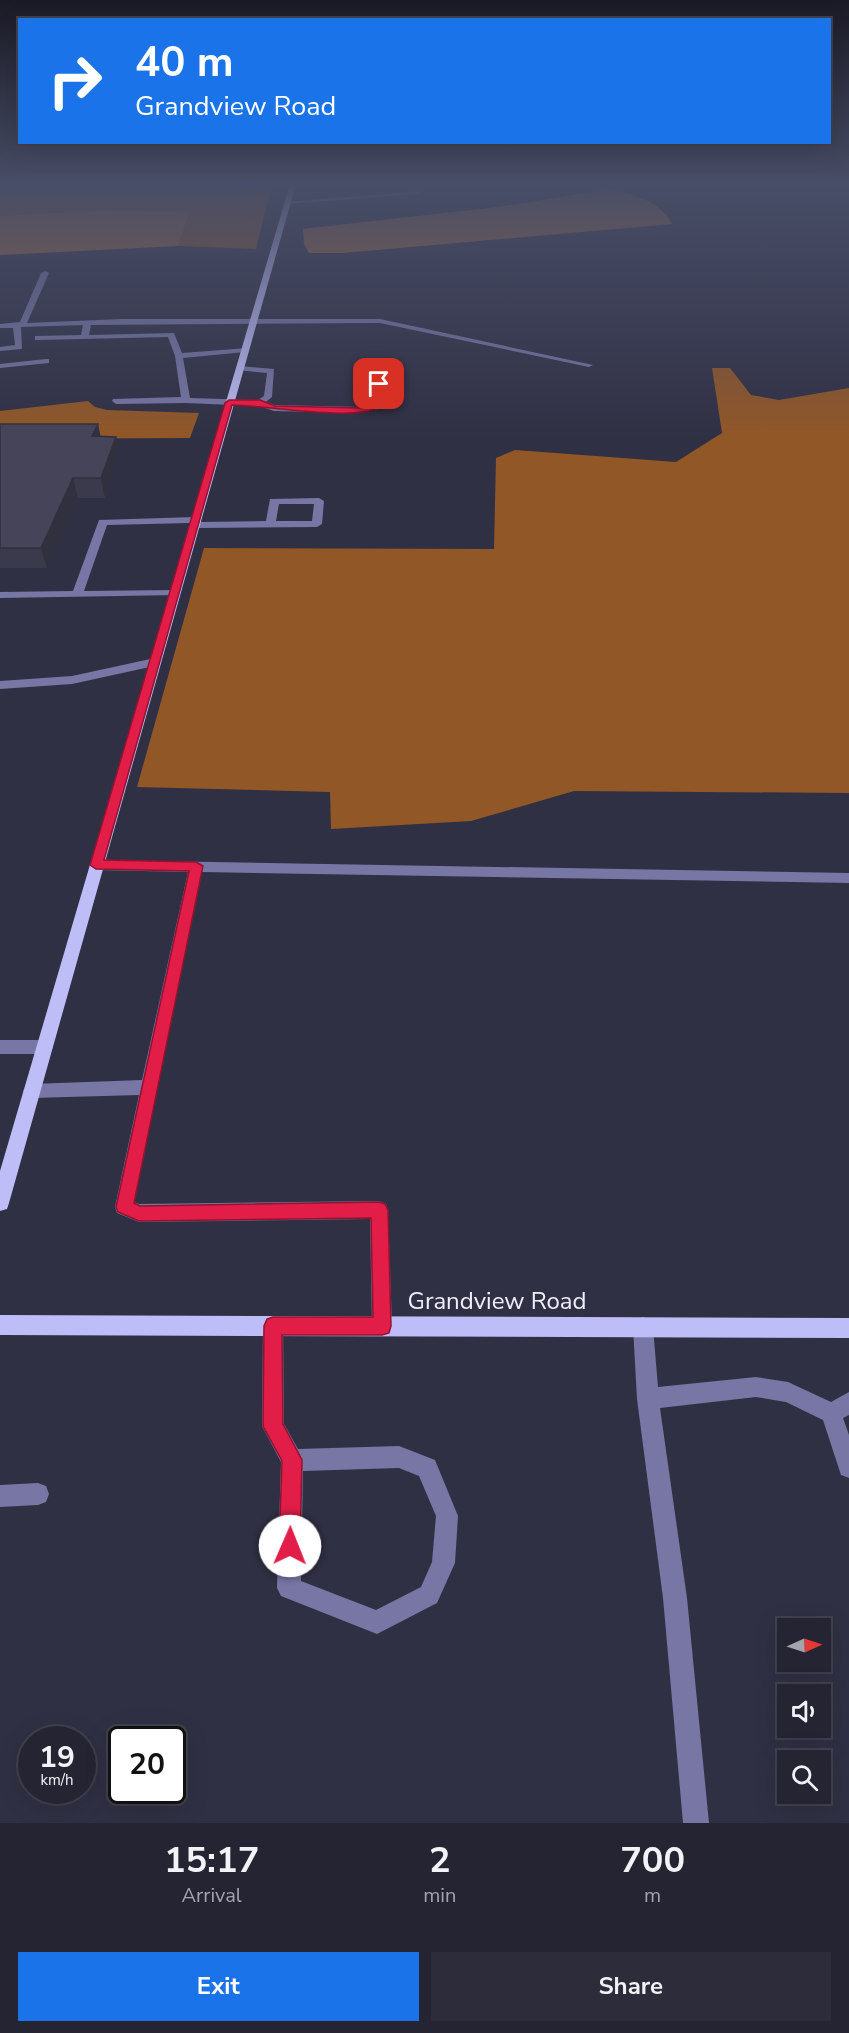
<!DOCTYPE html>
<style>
:root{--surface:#242433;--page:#2c2c3b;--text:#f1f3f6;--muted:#a3a4ac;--line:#41414e;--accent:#1a73e8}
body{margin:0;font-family:"Nunito Sans",sans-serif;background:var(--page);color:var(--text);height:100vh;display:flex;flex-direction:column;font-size:22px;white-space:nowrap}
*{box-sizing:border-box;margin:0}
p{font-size:20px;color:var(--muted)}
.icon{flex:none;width:33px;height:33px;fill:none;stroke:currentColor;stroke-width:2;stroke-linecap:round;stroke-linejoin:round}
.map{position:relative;height:1823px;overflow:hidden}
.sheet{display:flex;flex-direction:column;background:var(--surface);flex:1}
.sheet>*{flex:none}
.guide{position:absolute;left:18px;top:18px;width:813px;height:126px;border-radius:0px;box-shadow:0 6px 24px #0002,0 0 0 2px var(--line);background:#1a73e8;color:#fff;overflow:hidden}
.needle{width:39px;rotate:87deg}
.tools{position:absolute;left:777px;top:1618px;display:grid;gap:12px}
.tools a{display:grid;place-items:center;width:54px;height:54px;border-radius:0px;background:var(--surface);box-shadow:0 6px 24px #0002,0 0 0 2px var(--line);font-size:30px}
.speed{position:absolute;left:18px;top:1726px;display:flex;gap:12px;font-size:30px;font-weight:700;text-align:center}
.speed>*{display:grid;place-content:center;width:78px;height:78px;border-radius:50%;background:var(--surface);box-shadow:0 6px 24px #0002,0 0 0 2px var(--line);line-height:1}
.speed small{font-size:15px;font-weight:400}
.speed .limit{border:3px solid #111;border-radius:9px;background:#fff;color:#111}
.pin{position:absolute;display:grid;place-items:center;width:51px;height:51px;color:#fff;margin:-26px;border-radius:12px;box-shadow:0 3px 9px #0006}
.me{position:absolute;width:66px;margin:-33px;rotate:1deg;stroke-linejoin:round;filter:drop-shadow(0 0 4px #0008)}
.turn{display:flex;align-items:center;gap:21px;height:126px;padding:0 18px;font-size:27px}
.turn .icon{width:78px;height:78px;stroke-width:2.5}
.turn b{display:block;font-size:42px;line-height:51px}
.eta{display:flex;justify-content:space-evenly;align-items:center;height:102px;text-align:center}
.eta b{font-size:36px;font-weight:700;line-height:42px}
.cta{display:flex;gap:12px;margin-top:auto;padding:12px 18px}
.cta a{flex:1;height:69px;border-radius:0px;background:var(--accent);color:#fff;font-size:24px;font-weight:700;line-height:69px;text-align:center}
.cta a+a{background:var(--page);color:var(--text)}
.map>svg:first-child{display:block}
.forest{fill:#925727}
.water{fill:#a86b3c}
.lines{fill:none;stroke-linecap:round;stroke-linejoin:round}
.minor{fill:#7776a5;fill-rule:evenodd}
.major{fill:#bfbdf8;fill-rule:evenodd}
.wall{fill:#3b3a4d}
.shaded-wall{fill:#30303e}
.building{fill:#454459;stroke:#30303e;stroke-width:1.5}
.route{fill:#e11d48;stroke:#92132f;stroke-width:1.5}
.labels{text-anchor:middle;stroke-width:6;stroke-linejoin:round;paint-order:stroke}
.near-street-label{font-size:24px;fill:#eeeefb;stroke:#303044}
</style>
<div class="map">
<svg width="849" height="1823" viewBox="0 0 849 1823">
<rect width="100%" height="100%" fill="#303044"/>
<path class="forest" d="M0,184H272L256,249L178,246L188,215L180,211L102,210L0,216Z
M712,368H730L751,395L779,400L849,388V793L574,791L471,821L331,829L330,792L137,787L204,548L494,549L496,458L515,450L676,462L722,433Z
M88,401L95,407L107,410L199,413L190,438L0,439V411Z"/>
<path class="water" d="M604,190C627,191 662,201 672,224L343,253H309L304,244L303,229L498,207Z
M102,210L180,211L189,214L178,246L0,255V216Z"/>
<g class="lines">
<path class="minor" d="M422,191L420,194L287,204L284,202Z
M45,271L49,273L27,323L122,319H380L593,365L589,367L380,323L91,325L89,335L174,333L182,353L248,348V352H245L183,358L190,398L258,400L264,396L267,373L237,370L236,368L240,366L274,369L272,397L266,402L275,405L361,407L371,405L376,382L383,384L378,409L361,413L274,411L259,406L186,403L116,404L112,401L113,399L181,397L175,356L168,337L38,340H35V336L81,335L83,325L21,327L22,349L0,351V347L15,345L13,328H0V324L20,322L41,273Z
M46,359H49V363L0,368V364Z
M319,498L324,501L322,524L317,527L194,528L190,527V523L107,525L84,591L174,590L180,593L178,595L0,598V592L73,591L99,520L195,517L199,518V522L266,521L270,499ZM279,504H314L312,521H276Z
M155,658L161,662L159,665L72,684L0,689V681L72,676Z
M96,860L849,873V883L202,872L134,1202L139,1204L379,1201L386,1204L388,1210L392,1326L389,1333L382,1336L375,1333L372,1326L370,1219L139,1222L117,1213L115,1207L139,1095L32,1098L26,1096L23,1091L26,1086L32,1084L142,1080L188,872L96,870L89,865Z
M0,1040H45L51,1042L53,1047L51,1052L45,1054H0Z
M273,1316L280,1319L283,1326L284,1424L298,1449L399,1446L435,1460L458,1516L455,1563L437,1603L377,1634L281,1596L277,1588L281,1462L262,1426L263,1326L266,1319ZM399,1468L419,1476L436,1516L432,1562L421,1587L376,1610L301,1581L303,1471Z
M643,1317L650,1320L653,1327L658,1387L756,1377L788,1382L831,1402L849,1392V1415L843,1418L849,1435V1478L841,1475L823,1420L786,1402L756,1397L660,1408L687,1598L709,1823H683L663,1598L637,1399L633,1327L636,1320Z
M38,1483L46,1486L49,1494L46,1502L38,1505L0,1507V1485Z"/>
<path class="major" d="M290,184H296L9,1203L7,1209L0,1211V1171Z
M0,1315L849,1318V1338L0,1335Z"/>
</g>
<path class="wall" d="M0,424H98L100,437H116L119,455L105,498H78L47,568H0Z"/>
<path class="shaded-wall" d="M98,424L102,443L92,436Z
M116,437L119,455L105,498L101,478Z
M73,478L78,498L47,568L41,548Z"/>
<path class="building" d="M0,424H98L92,436L116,437L101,478H73L41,548H0Z"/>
<linearGradient id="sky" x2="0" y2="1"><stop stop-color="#1a1a25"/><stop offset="0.42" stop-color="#484e67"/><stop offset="1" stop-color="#484e67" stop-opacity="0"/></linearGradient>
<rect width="849" height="439" fill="url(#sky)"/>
<path class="route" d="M376,382L383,384L379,407C354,422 264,405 232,405L104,860L196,862L203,866L134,1203L140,1206L379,1202L385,1204L388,1210L391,1326L389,1333L382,1335H282L283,1424L302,1460L300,1546L297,1553L290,1556L282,1553L279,1546L282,1461L263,1426L264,1326L267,1319L273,1317H373L371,1218L139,1221L118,1212L116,1207L189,871L96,869L90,865L225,403L229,400H260L275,406L361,408L371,406Z"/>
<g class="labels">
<g class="near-street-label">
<text x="497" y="1309">Grandview Road</text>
</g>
</g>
</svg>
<div class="tools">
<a><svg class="needle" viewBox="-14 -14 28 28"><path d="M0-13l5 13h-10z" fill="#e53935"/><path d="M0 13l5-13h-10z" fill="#a3a4ac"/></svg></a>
<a><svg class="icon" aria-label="sound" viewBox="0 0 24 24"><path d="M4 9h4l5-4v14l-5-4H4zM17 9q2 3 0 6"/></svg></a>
<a><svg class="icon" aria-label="search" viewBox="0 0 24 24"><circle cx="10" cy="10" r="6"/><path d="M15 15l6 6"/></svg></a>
</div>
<div class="speed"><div>19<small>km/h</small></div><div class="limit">20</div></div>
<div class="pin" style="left:379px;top:384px;background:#d93025"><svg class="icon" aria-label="arrive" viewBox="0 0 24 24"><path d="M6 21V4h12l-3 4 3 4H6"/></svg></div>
<svg class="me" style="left:290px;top:1546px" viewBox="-20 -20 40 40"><circle r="19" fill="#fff"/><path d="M0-13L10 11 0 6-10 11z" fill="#e11d48"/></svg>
<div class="guide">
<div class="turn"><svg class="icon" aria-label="right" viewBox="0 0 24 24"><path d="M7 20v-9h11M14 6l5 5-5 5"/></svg><div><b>40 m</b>Grandview Road</div></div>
</div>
</div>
<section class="sheet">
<div class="eta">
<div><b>15:17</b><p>Arrival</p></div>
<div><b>2</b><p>min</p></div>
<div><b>700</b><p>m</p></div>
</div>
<div class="cta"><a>Exit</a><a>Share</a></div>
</section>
